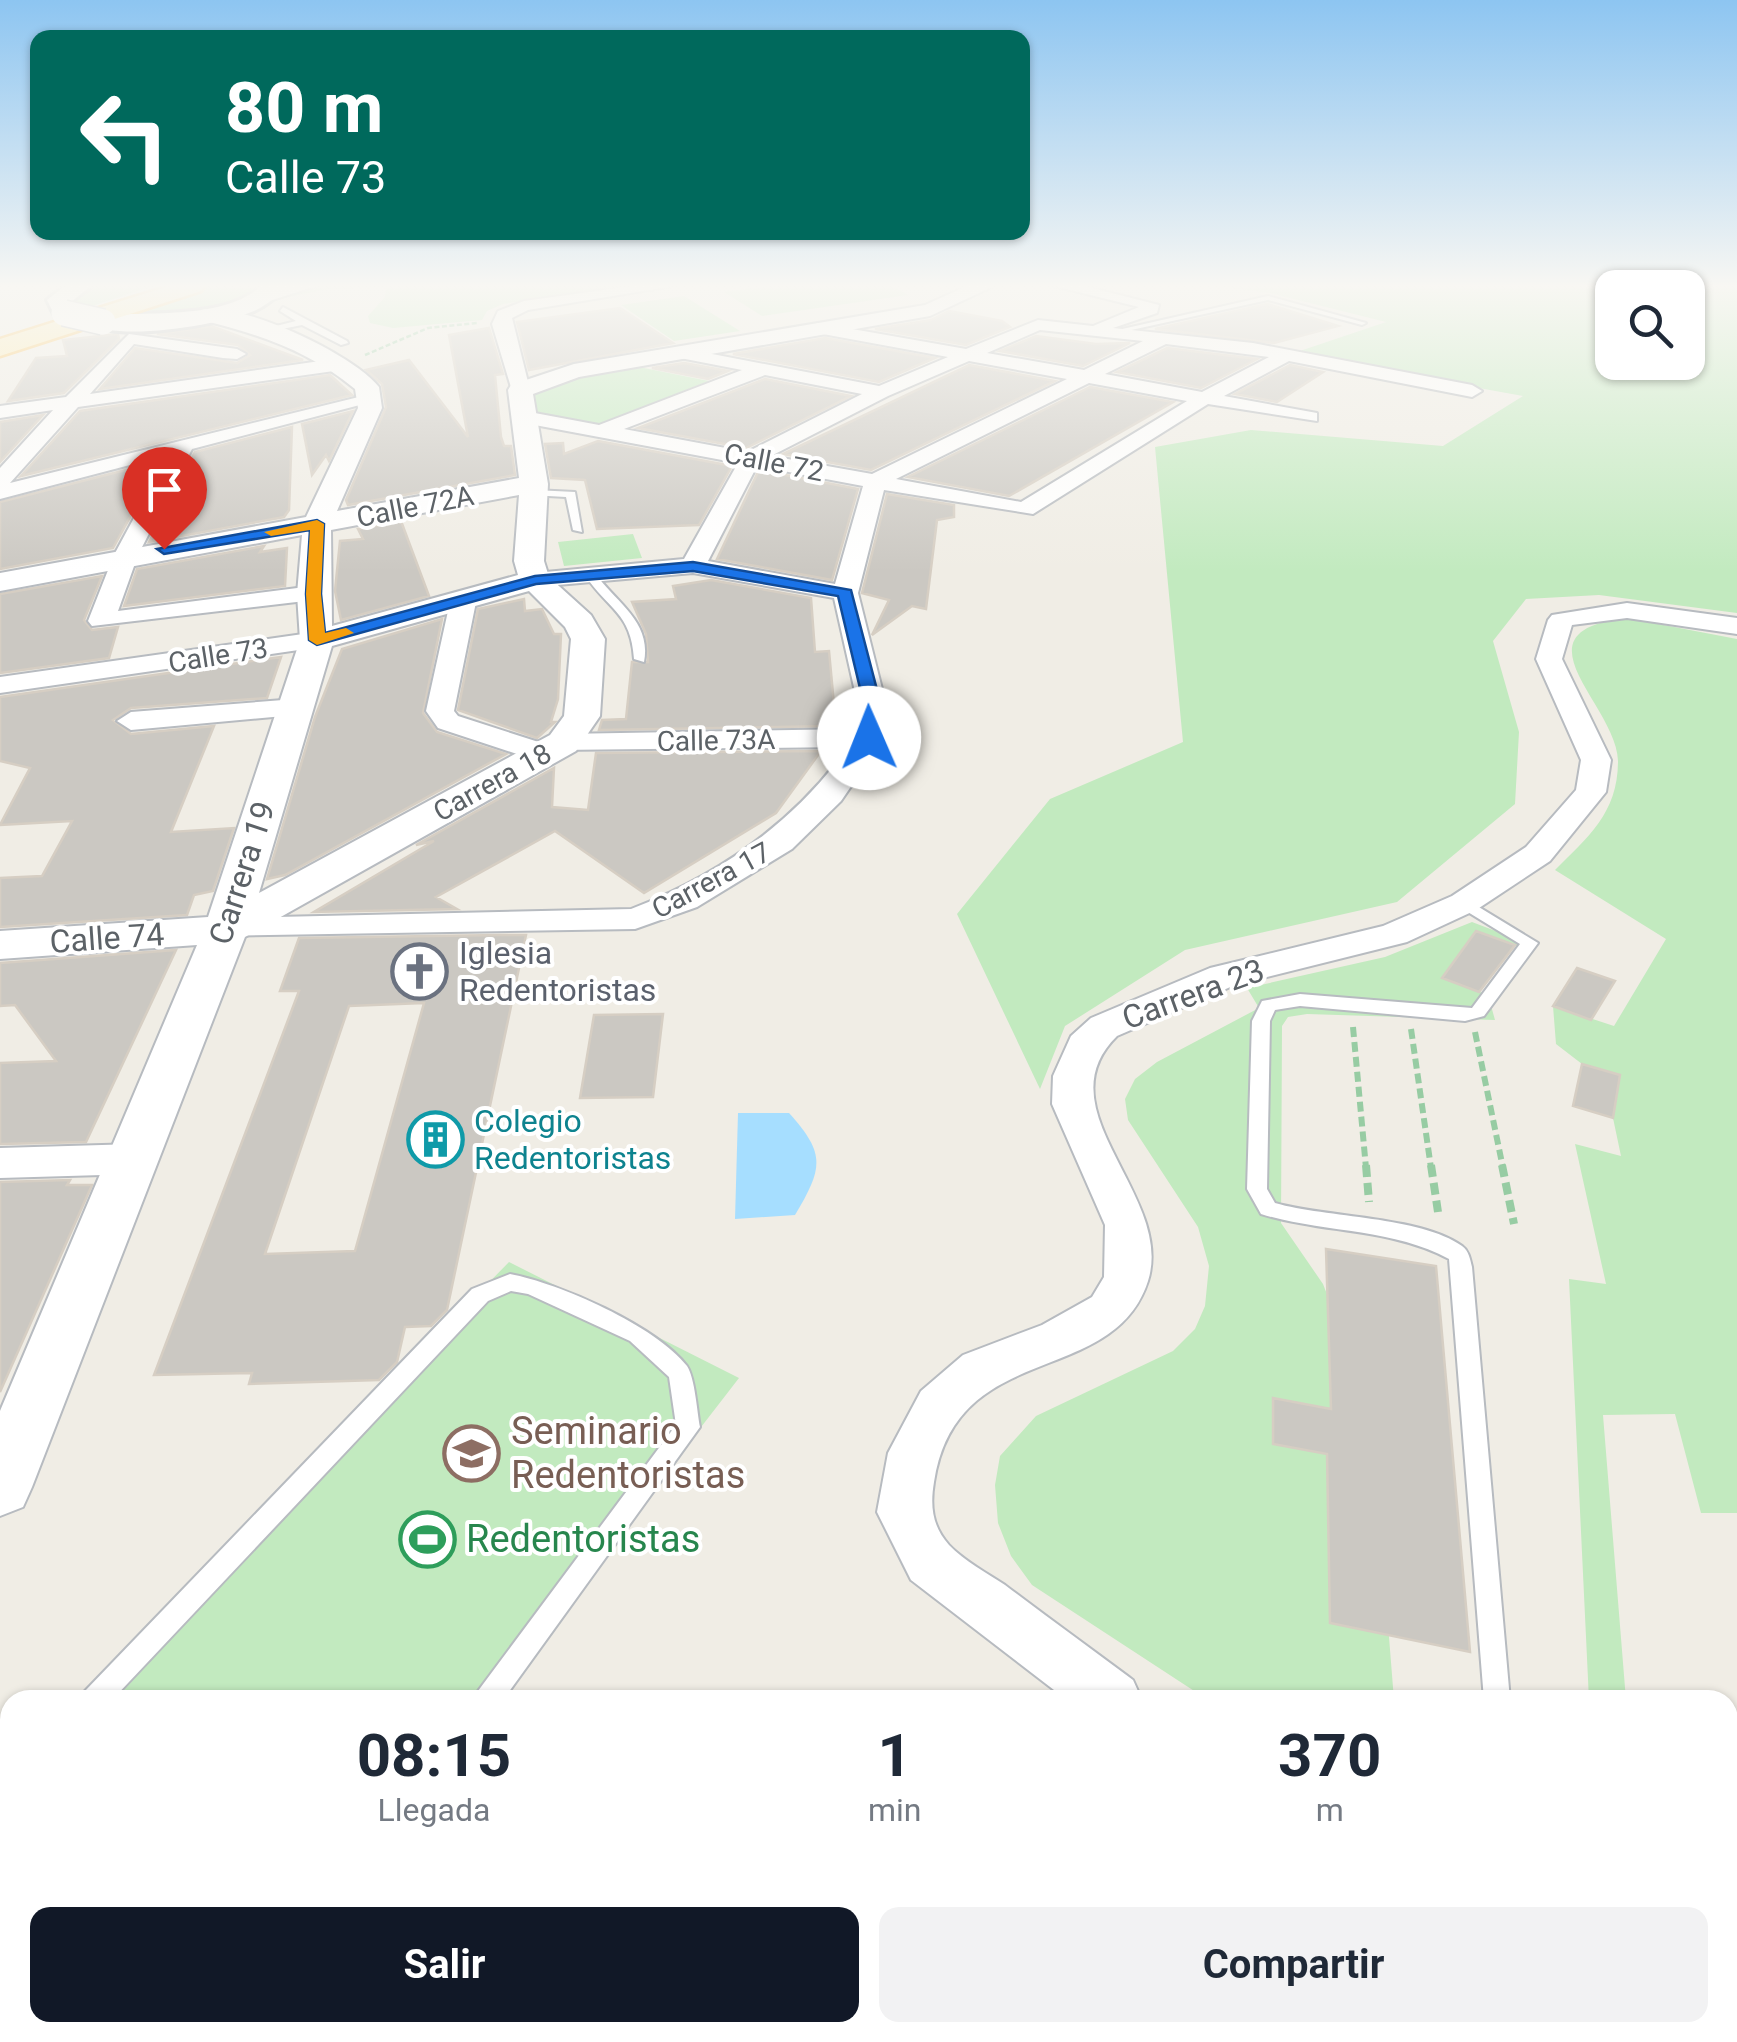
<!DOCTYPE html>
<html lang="es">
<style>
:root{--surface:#fff;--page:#f2f2f3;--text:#1f2937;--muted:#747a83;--accent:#111827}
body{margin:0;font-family:Roboto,sans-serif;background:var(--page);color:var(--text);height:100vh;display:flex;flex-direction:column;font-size:38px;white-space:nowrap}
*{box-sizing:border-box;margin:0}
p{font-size:32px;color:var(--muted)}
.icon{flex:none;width:55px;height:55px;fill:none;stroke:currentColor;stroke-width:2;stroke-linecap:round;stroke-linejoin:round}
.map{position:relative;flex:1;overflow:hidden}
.details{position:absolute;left:0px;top:1690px;width:1738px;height:352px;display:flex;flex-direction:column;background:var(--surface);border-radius:30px 30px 0 0;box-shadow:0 2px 8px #0004}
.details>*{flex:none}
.hud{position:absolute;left:30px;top:30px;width:1000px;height:210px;border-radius:20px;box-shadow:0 2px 8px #0004;background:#00695c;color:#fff;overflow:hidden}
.tools{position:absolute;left:1595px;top:270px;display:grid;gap:20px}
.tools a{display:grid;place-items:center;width:110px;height:110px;border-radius:20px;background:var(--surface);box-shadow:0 2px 8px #0004;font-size:50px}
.pin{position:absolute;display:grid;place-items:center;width:85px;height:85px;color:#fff;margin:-102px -42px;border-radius:50% 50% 50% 0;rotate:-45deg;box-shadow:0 0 10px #0007}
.pin .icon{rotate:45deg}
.me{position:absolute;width:110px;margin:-55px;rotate:359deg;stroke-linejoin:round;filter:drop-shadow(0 0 8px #0008)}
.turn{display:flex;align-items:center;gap:35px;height:210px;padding:0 30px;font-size:45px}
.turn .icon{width:130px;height:130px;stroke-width:2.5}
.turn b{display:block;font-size:70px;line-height:85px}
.eta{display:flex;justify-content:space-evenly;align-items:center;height:170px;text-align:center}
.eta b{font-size:60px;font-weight:700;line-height:70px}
.primary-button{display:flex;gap:20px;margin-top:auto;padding:20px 30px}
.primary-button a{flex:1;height:115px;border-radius:20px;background:var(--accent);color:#fff;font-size:40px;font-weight:700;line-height:115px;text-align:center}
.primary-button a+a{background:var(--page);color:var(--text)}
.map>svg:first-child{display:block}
.green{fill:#c2eabf;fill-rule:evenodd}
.water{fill:#a6deff}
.building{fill:#cbc8c2;stroke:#d6cec3;stroke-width:2.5;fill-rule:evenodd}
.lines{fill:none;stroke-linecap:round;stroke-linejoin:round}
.service-casing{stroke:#b7bbc0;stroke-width:4}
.minor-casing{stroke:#b7bbc0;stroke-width:4}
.tertiary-casing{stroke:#b7bbc0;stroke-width:4}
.secondary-casing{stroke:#b8bcc2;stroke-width:6}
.primary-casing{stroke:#fdc151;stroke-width:5}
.path-far2{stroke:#97cca3;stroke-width:2.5;stroke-dasharray:5 2.5;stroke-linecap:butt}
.path-far1{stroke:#97cca3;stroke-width:6;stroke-dasharray:10 5;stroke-linecap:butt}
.path{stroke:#97cca3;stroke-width:8;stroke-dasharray:12 6;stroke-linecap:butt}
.service{fill:#fff;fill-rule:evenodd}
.minor{fill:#fff;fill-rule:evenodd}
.tertiary{fill:#fff;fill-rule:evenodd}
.secondary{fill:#fff;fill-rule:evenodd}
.primary{fill:#ffecab;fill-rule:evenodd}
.secondary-bridge-casing{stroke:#b8bcc2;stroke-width:28;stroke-linecap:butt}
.secondary-bridge{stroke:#fff;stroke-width:25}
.route{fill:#1a73e8;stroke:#114b97;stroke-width:2.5}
.slow{fill:#f59e0b}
.labels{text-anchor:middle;stroke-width:8;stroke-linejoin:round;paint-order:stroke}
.far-street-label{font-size:28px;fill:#5c6267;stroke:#fff}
.street-label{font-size:32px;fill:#5c6267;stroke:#fff}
.worship-label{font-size:32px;fill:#5b616d;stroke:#fff;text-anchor:start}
.culture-label{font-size:32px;fill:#0d838f;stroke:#fff;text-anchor:start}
.near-education-label{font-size:38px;fill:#785e54;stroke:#fff;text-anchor:start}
.near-leisure-label{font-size:38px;fill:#27864d;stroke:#fff;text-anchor:start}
</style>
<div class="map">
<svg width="1737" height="2042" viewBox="0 0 1737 2042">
<rect width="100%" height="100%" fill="#f0ede5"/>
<path class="green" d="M94,286H153L77,311L72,303Z
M202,286L259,288C216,318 164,316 113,317Z
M324,286H619L503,304L487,311L482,320L393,328L370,323L368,316L385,297L386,287L328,289L273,300Z
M766,286H893L908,295L762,316L724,292Z
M1218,286H1737V613L1599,595L1526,599L1493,641L1519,732L1515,804L1397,902L1185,950L1065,1026L1040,1089L957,914L1050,799L1183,742L1155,447L1251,430L1443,446L1523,396L1291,354L1386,322L1270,293ZM1612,288H1688V362H1612Z
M684,296L740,331L674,341L621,305Z
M629,365L709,381L597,425L537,414L528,403L531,390L549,380Z
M633,534L642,558L564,566L558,542Z
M1627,618L1737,639V1513H1701L1675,1414L1603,1415L1626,1700H1589L1569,1279L1606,1284L1575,1144L1621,1156L1613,1118L1620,1075L1582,1064L1556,1044L1553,1006L1614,1026L1666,939L1555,870C1588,837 1618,813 1618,761C1617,705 1509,631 1627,618Z
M1472,922L1522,941L1520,947L1476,931L1443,978L1488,995L1495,1020L1307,1014L1288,1017L1282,1026L1281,1223L1323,1284L1346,1343L1379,1511L1394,1700H1208L1032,1585L1011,1556L998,1523L995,1485L1000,1456L1036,1416L1173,1351L1195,1329L1205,1306L1209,1266L1198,1227L1128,1120L1125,1099L1135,1079L1157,1062L1259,1008L1247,988L1385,957Z
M509,1262L739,1378L490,1700H80Z
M1728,1939L1737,1945V2042H1462L1444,2033L1728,2032Z"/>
<path class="water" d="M738,1113H789C826,1154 823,1168 795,1215L735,1219Z"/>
<path class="building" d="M1267,304L1338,326L1274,343L1155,329Z
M620,308L673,343L529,370L517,322Z
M949,311L1002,321L1010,327L966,345L875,329L931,320Z
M211,326L303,360L100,389L135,348L237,363L250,355L238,345L157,334Z
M489,328L503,374L495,375L501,437L504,446H511L515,475L348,505L346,500L386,407L382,384L366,370L409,360L468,437L449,335Z
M118,334L119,339L64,393L8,401L36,358L67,356L63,340Z
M1036,336L1096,344L1130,343L1083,366L1000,351Z
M825,338L935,358L879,382L733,354Z
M1167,348L1257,359L1201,388L1117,372Z
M684,363L728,371L708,379L652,368Z
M969,365L1055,381L871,470L783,454Z
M1290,365L1323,372L1277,402L1235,394Z
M330,375L352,395L21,476L80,411Z
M765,379L851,396L746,448L638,428Z
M1090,387L1173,402L1009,496L908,477Z
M353,411L329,461L326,455L312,475L302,424Z
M43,415L0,462V422Z
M292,427L289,510L284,517L149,542L195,452Z
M598,441L732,466L699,525L597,529L585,480L551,478L545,444L563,443L564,454Z
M161,461L113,548L0,569V502Z
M759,470L858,489L832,580L717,559Z
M887,494L954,505V517L937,520L926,609L912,606L872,635L889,600L862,593Z
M401,521L429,596L341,620L335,591L340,541L363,539L358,529Z
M264,546L260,552L287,548L285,586L124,606L137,569Z
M102,576L84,620L92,630L118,627L109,658L0,673V594Z
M711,580L811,598L815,652L829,651L836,726L599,730L602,720L626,719L632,662H648L646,634L632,602L676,599L673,586Z
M524,599L525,611L542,609L554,634H561L558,699L551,722H555L537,738L458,710L478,609Z
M442,619L423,713L437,732L506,754L285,875L267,879L315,717L342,649Z
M281,657L267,698L131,708L113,720L131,734L214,726L171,832L234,828L213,891L194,895L187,915L0,927V878L42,876L72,821L0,825L30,768L0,761V697Z
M821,751L776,813L644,893L555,831L436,897L457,909L314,912L434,841L416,845L554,768L552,807L588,810L596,753Z
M1476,931L1515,945L1479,992L1442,978Z
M501,935H526L447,1310L431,1326L405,1327L397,1362L379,1380L249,1384L252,1373L154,1375L299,991H280L299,938ZM424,1003L355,1251L265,1254L349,1006Z
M176,950L86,1142L0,1144V1063L56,1061L15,1005L0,1006V963Z
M1577,968L1615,981L1591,1020L1553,1006Z
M663,1014L653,1097L580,1098L594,1015Z
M1582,1064L1620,1075L1613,1118L1573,1106Z
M70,1180L67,1185H92L0,1392V1182Z
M1326,1249L1436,1266L1470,1652L1330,1623L1327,1454L1273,1444V1398L1331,1409Z"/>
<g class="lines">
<defs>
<path id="service" d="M1268,296L1366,323L1362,325L1268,300L1113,334L1109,332Z
M283,307L347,341L348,343L341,345L302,325L272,331V327L296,321L280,311Z
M534,490L575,492L582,532L573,530L566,497L530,495V491Z
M587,573H595C615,602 652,621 644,662L634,659C631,612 608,610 585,575Z
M1464,898L1538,943L1484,1016L1465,1021L1300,1006L1275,1010L1270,1021L1267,1189L1275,1203C1327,1218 1420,1216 1462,1246C1469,1251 1470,1259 1472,1267L1510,1700H1484L1449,1259C1392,1228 1322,1233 1261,1214L1247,1189L1252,1021L1262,1001L1300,994L1472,1008L1520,944L1458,906L1456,903Z
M510,1274C559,1283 656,1326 687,1366C695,1378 697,1412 700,1427L503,1700H474L478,1691L676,1425L669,1377L630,1341L528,1294L511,1291L488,1301L112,1700H81L85,1691L472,1289Z
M218,2032H252L248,2042H214Z
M1520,2032H1552L1553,2042H1521Z"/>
<path id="minor" d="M632,286H673L528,310L512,318L530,390L513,394L492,324L498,311L524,301Z
M1054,286H1084L1159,305L1157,313L1113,328L1253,343L1472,385L1482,391L1472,397L1289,361L1224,396L1317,413V421L1208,404L1033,514L884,490L858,593L886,705L884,738L841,801L792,849L697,907L635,929L214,936L209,929L214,922L226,918L631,909C719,875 793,824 848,747L556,750L555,760L544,763L438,728L426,711L450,602L463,594L476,602L454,711L458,716L551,746L553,737L563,734L855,729L858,705L834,598L693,573L535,587L523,580L535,573L684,559L738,463L524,423L514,417L524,411L599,425L742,370L675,357L672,353L681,348L879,386L948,357L812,332L809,328L818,323L966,349L1038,320L1093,326L1139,307ZM1040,330L1143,341L1084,370L987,353ZM1166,344L1269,357L1202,392L1105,374ZM969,361L1067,379L872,474L771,456L888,396ZM765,375L862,394L747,452L624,429ZM1089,383L1187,401L1021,502L896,479ZM757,466L863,486L835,584L708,561Z
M129,334L237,349L246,354L237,359L223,358L134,344L90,394L341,358L350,364L341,370L78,407L10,483L375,393V401L192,449L138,555L118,611L313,586L326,594L322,599L92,626L88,621L114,555L168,455L0,499V468L53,410L0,418V406L66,397Z
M1627,603L1737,618V634L1627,618L1572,625L1562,659L1611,760L1606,792L1550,861L1476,910L1407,942L1235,985L1117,1036C1041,1110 1175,1195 1148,1281C1113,1389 956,1338 934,1482C930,1506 932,1526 949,1545C964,1561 987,1573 1005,1585C1047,1617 1090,1648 1133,1680L1142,1700H1067L911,1580L877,1512L888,1453L921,1391L963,1355L1042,1325L1092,1297L1104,1277L1105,1225L1052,1104L1053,1076L1071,1036L1091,1018L1210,968L1383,926L1452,896L1526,847L1576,790L1581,760L1536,659L1548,620L1552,615Z
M317,632L326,634L330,640L326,646L0,693V677Z
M296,699L310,708L306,714L131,730L117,721L131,712Z
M136,1144L151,1148L157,1159L151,1170L136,1174L0,1178V1148Z
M10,2001V2032H49L45,2042H0V2005Z
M1248,2032H1315V2042H1247Z"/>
<path id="tertiary" d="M282,286H316L266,302L256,296Z
M967,286H994L930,316L579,377L533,394L548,484L544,561L549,577L591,615L605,639L600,716L576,751L245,937L32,1487L23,1507L0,1516V1411L197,945L0,959V931L208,917L300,640L297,594L302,535L0,591V573L306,517L358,408L355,389C309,351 259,334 201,320V310C242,301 354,355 379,387L382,408L337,511L519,478L508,390L511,385L574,364L925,305ZM519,495L514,561L518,575L332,626L331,530ZM529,591L565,627L571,639L564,716L550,735L259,893L332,646Z
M0,1857L10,1861V1947L0,1943Z
M97,2032H188L192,2042H101Z"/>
<path id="secondary" d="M65,286H91L71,302L76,313L64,320L56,318L47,300Z
M261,286H285C277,297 267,305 254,311C227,323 112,344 91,322C109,304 216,328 261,286Z"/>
<path id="primary" d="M169,286H205L201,291L0,356V339Z"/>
</defs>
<use href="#service" class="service-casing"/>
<use href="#minor" class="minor-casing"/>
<use href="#tertiary" class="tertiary-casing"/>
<use href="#secondary" class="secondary-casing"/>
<use href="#primary" class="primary-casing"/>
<path class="path-far2" d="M365,355L428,328L477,323"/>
<path class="path-far1" d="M1353,1027L1366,1168
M1411,1029L1431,1168
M1475,1032L1503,1168"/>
<path class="path" d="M1366,1165L1369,1202
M1431,1165L1438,1212
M1502,1165L1514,1224"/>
<use href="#service" class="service"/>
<use href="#minor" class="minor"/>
<use href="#tertiary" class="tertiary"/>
<use href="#secondary" class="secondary"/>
<use href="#primary" class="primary"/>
<defs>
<path id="secondary-bridge" d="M64,313L103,322"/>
</defs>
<use href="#secondary-bridge" class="secondary-bridge-casing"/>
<use href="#secondary-bridge" class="secondary-bridge"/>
</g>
<linearGradient id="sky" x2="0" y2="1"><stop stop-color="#8dc5f1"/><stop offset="0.5" stop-color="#f8f7f3"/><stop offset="1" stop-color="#f8f7f3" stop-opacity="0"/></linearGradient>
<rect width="1737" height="572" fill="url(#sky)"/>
<path class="route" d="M317,520L324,524L321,594L325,633L535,576L693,562L851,590L881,705L878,738L869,743L860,738L864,705L838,596L693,571L536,584L317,645L309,640L306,594L310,530L164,554L157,549Z"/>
<path class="slow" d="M317,520L324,524L321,594L325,633L346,628L354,633L317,645L309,640L306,594L310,530L271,536L264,532Z"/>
<defs>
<symbol id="church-ring" viewBox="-11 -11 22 22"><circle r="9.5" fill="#fff" stroke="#6b7280" stroke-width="1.5"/><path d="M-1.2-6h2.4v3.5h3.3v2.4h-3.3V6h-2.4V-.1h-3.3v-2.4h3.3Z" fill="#6b7280"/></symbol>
<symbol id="building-ring" viewBox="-11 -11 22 22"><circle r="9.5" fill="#fff" stroke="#0f9aa8" stroke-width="1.5"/><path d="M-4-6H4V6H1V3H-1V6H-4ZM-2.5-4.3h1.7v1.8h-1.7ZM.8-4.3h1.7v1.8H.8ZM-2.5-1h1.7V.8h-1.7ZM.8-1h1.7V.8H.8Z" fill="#0f9aa8"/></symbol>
<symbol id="school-ring" viewBox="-11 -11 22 22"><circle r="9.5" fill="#fff" stroke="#8d6e63" stroke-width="1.5"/><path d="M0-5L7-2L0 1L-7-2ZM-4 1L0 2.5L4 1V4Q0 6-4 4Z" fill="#8d6e63"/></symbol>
<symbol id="stadium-ring" viewBox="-11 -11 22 22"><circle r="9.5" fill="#fff" stroke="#2e9e5b" stroke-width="1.5"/><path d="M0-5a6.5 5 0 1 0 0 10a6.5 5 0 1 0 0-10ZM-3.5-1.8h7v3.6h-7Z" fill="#2e9e5b"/></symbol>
</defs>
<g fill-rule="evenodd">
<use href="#church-ring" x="388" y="940" width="63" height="63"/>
<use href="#building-ring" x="404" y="1108" width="63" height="63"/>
<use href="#school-ring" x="440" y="1422" width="63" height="63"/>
<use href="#stadium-ring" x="396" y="1508" width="63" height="63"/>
</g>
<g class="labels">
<g class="far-street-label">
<text transform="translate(774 462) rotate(11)" y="10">Calle 72</text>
<text transform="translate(415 506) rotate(-11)" y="10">Calle 72A</text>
<text transform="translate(218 655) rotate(-9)" y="10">Calle 73</text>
<text transform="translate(716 740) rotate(-1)" y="10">Calle 73A</text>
<text transform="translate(492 782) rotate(-29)" y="10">Carrera 18</text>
<text transform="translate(711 880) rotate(-28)" y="10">Carrera 17</text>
</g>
<g class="street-label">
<text transform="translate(242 873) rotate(-72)" y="11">Carrera 19</text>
<text transform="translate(107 938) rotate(-4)" y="11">Calle 74</text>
<text transform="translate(1193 994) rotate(-20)" y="11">Carrera 23</text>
</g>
<g class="worship-label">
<text x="459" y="964">Iglesia<tspan x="459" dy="37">Redentoristas</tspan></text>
</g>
<g class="culture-label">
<text x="474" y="1132">Colegio<tspan x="474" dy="37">Redentoristas</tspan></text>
</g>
<g class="near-education-label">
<text x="511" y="1444">Seminario<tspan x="511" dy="44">Redentoristas</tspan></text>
</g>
<g class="near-leisure-label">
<text x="466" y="1552">Redentoristas</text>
</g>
</g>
</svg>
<div class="tools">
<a><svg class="icon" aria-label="search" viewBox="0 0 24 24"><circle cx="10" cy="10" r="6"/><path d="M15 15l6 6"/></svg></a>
</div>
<div class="pin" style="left:164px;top:549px;background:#d93025"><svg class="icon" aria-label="arrive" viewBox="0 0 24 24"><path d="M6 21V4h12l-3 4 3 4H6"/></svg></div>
<svg class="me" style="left:869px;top:738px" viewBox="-20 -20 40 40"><circle r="19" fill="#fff"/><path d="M0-13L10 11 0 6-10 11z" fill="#1a73e8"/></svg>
<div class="hud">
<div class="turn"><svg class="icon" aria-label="left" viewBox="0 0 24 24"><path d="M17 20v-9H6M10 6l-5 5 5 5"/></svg><div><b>80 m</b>Calle 73</div></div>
</div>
<section class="details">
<div class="eta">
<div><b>08:15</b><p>Llegada</p></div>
<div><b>1</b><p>min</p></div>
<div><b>370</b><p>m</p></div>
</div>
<div class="primary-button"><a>Salir</a><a>Compartir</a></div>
</section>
</div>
